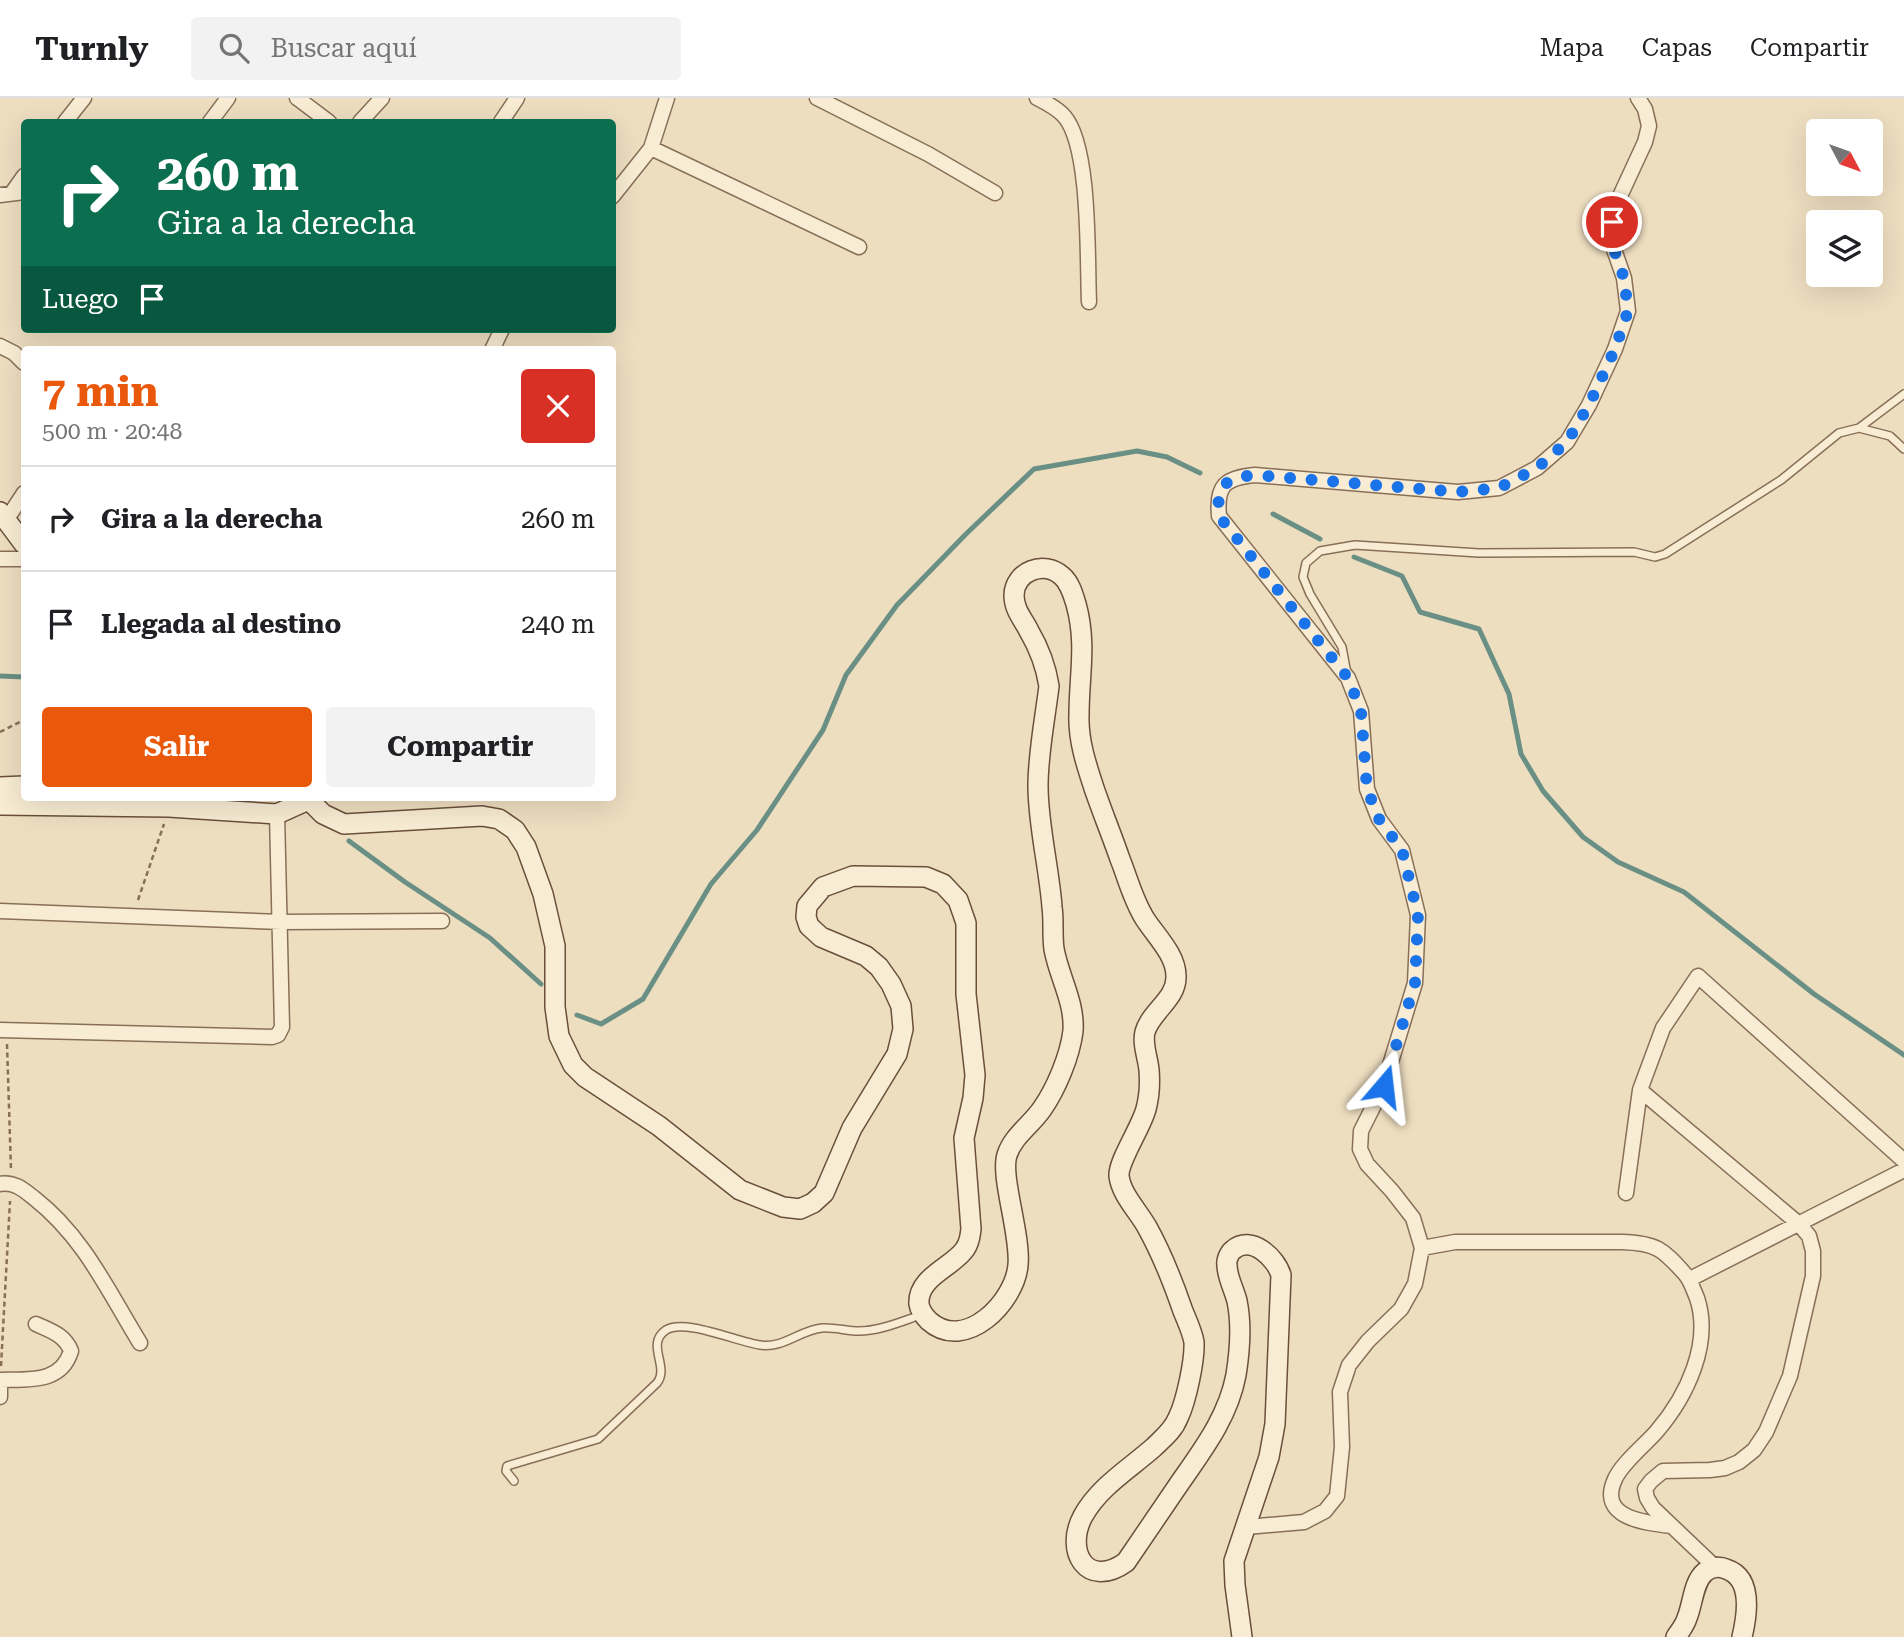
<!DOCTYPE html>
<html lang="es">
<meta charset="utf-8">
<style>
:root{--surface:#fff;--page:#f2f2f2;--text:#202124;--muted:#757577;--line:#e0e0e0;--accent:#ea580c}
body{margin:0;font-family:"Roboto Serif",serif;background:var(--page);color:var(--text);height:100vh;display:flex;flex-direction:column;font-size:26px;white-space:nowrap}
*{box-sizing:border-box;margin:0}
p{font-size:23px;color:var(--muted)}
.icon{flex:none;width:38px;height:38px;fill:none;stroke:currentColor;stroke-width:2;stroke-linecap:round;stroke-linejoin:round}
.map{position:relative;flex:1;overflow:hidden}
.sheet{position:absolute;left:21px;top:248px;width:595px;height:455px;display:flex;flex-direction:column;background:var(--surface);border-radius:7px;box-shadow:0 7px 28px #0002}
.sheet>*{flex:none}
.hud{position:absolute;left:21px;top:21px;width:595px;height:214px;border-radius:7px;box-shadow:0 7px 28px #0002;background:#0b6e4f;color:#fff;overflow:hidden}
.needle{width:46px;rotate:131deg}
.buttons{position:absolute;left:1806px;top:21px;display:grid;gap:14px}
.buttons a{display:grid;place-items:center;width:77px;height:77px;border-radius:7px;background:var(--surface);box-shadow:0 7px 28px #0002;font-size:35px}
.pin{position:absolute;display:grid;place-items:center;width:60px;height:60px;color:#fff;margin:-30px;border:4px solid #fff;border-radius:50%;box-shadow:0 2px 7px #0007}
.me{position:absolute;width:77px;margin:-38px;rotate:17deg;stroke-linejoin:round;filter:drop-shadow(0 0 5px #0008)}
.turn{display:flex;align-items:center;gap:24px;height:147px;padding:0 21px;font-size:32px}
.turn .icon{width:91px;height:91px;stroke-width:2.5}
.turn b{display:block;font-size:49px;line-height:60px}
.then{display:flex;align-items:center;height:66px;padding:0 21px;background:#0003;gap:14px;font-size:26px}
.round{display:grid;place-items:center;flex:none;width:74px;height:74px;border-radius:7px;background:var(--page)}
.overview{display:flex;align-items:center;justify-content:space-between;height:119px;padding:0 21px}
h1{font-size:42px;font-weight:700;line-height:52px;color:var(--accent)}
.cta{display:flex;gap:14px;margin-top:auto;padding:14px 21px}
.cta a{flex:1;height:80px;border-radius:7px;background:var(--accent);color:#fff;font-size:28px;font-weight:700;line-height:80px;text-align:center}
.cta a+a{background:var(--page);color:var(--text)}
ul{padding:0;list-style:none}
li{display:flex;align-items:center;gap:21px;height:105px;padding:0 21px;border-top:2px solid var(--line)}
li div{flex:1}
li b{display:block;font-size:26px}
li em{font-style:normal}
header{display:flex;align-items:center;gap:42px;box-sizing:border-box;height:98px;padding:0 35px;background:var(--surface);border-bottom:2px solid var(--line)}
header strong{font-size:33px}
nav{display:flex;gap:38px;margin-inline-start:auto;font-size:24px}
.search{width:490px;height:63px;background:var(--page);display:flex;align-items:center;gap:18px;box-sizing:border-box;padding:0 24px;border-radius:7px;color:var(--muted);font-size:26px}
.map>svg:first-child{display:block}
.lines{fill:none;stroke-linecap:round;stroke-linejoin:round}
.stream{stroke:#6a8f84;stroke-width:5}
.lane-casing{stroke:#886f58;stroke-width:10}
.street-casing{stroke:#886f58;stroke-width:17}
.secondary-casing{stroke:#6a503b;stroke-width:22}
.path{stroke:#886f58;stroke-width:2.5;stroke-dasharray:5 3.5;stroke-linecap:butt}
.lane{stroke:#f9ecd4;stroke-width:7}
.street{stroke:#f9ecd4;stroke-width:14}
.secondary{stroke:#f9ecd4;stroke-width:19}
.route{stroke:#1a73e8;stroke-width:12;stroke-dasharray:0 21.6}
</style>
<header>
<strong>Turnly</strong>
<div class="search"><svg class="icon" aria-label="search" viewBox="0 0 24 24"><circle cx="10" cy="10" r="6"/><path d="M15 15l6 6"/></svg>Buscar aquí</div>
<nav><a>Mapa</a><a>Capas</a><a>Compartir</a></nav>
</header>
<div class="map">
<svg width="1904" height="1539" viewBox="0 0 1904 1539">
<rect width="100%" height="100%" fill="#eedec0"/>
<g class="lines">
<path class="stream" d="M1273,416L1320,441
M1354,459L1402,478L1420,514L1479,531L1509,596L1521,656L1543,693L1583,739L1618,764L1684,794L1814,896L1904,957
M0,578L24,579
M349,743L405,784L490,840L541,886
M577,917L601,926L643,901L711,786L757,732L823,632L846,577L897,507L966,436L1034,371L1137,353L1167,359L1200,375"/>
<defs>
<path id="lane" d="M1859,330L1904,296
M1347,576L1342,549L1310,496L1303,479L1306,465L1320,453L1355,447L1479,455L1634,454L1655,459L1665,456L1781,382L1839,335L1859,330L1890,338L1904,351
M514,1383L506,1373L507,1368L598,1341L657,1285C670,1269 645,1246 666,1232C684,1220 738,1244 760,1247C783,1251 800,1232 822,1230C834,1229 847,1233 859,1233C880,1233 902,1223 921,1217"/>
<path id="street" d="M297,0L329,24
M817,0L928,56L995,95
M1037,0C1045,4 1057,10 1064,18C1091,48 1087,162 1089,204
M65,24L84,0
M210,24L228,0
M360,24L382,0
M501,24L517,0
M651,50L859,149
M12,95L24,78
M0,97L24,94
M612,99L651,50L667,0
M0,248L14,255L24,265
M492,252L502,231
M7,421L24,395
M0,461H24
M0,813L281,824L442,823
M0,932L272,939L278,937L282,929L277,716
M1640,992L1799,1126L1809,1138L1813,1153V1178L1790,1278L1766,1334L1754,1352L1739,1364L1725,1370L1710,1372L1663,1373L1651,1383L1645,1391L1647,1400L1653,1410L1715,1469
M0,1086C14,1083 24,1092 34,1100C84,1139 108,1193 140,1245
M1626,1095L1640,992L1663,930L1698,878L1904,1063
M1422,1150L1455,1144H1622C1656,1145 1663,1151 1685,1176C1691,1183 1693,1191 1697,1200C1712,1245 1687,1298 1657,1333C1646,1346 1622,1365 1615,1381C1597,1420 1645,1425 1672,1428
M1690,1181L1904,1072
M0,1282C28,1281 61,1286 71,1253C65,1237 51,1233 36,1226
M0,1299V1282
M1246,1429L1304,1424L1325,1413L1337,1398L1342,1349L1340,1294L1349,1267L1368,1243L1401,1211L1415,1186L1422,1150L1413,1120L1392,1093L1367,1066L1360,1051L1361,1033L1384,987L1415,885L1418,817L1402,752L1379,721L1367,691L1361,613L1348,580L1219,418C1216,387 1225,380 1255,377L1458,394L1499,390L1537,370L1567,344L1589,307L1615,251L1628,213L1624,180L1610,140L1615,109L1645,44L1649,28L1645,11L1638,0"/>
<path id="secondary" d="M0,414L24,446
M0,689L24,688
M307,700L323,716L344,726L482,718L499,721L515,732L526,749L543,796L555,848V909L559,938L573,967L585,979L659,1028L740,1092L783,1109L800,1111L813,1105L824,1095L852,1030L897,956L903,931L901,908L891,886L879,869L866,858L821,839L809,828L806,819L807,808L823,789L853,778L926,779L943,786L958,802L966,825V896L975,977L973,1000L964,1040L971,1131C970,1138 970,1144 965,1151C953,1169 917,1179 919,1206C920,1213 924,1218 929,1223C965,1255 1015,1204 1018,1167C1021,1137 1000,1078 1007,1057C1013,1038 1031,1027 1042,1011C1056,991 1070,958 1073,933C1075,904 1059,879 1054,851C1052,837 1054,823 1052,809C1049,769 1038,727 1038,688C1038,655 1045,621 1049,588C1046,569 1039,550 1029,533C1023,521 1014,512 1014,497C1015,473 1044,462 1062,478C1070,485 1073,496 1076,506C1087,545 1079,578 1079,617C1078,643 1087,669 1095,693C1103,716 1112,738 1120,761C1128,781 1133,802 1145,821C1156,838 1176,857 1176,878C1177,901 1151,913 1145,934C1142,946 1148,960 1149,972C1150,984 1149,1000 1146,1011C1141,1030 1118,1063 1119,1078C1121,1096 1138,1113 1147,1129C1162,1156 1173,1184 1183,1213C1187,1223 1192,1233 1194,1244C1195,1262 1186,1304 1178,1320C1173,1333 1162,1341 1153,1350C1129,1371 1099,1389 1083,1418C1064,1453 1087,1492 1126,1464C1143,1439 1160,1414 1177,1389C1201,1354 1228,1320 1236,1277C1240,1252 1242,1227 1237,1203C1234,1191 1227,1179 1227,1167C1226,1163 1229,1155 1233,1152C1251,1136 1276,1160 1281,1177L1275,1326L1269,1359L1234,1463L1235,1487L1242,1539
M0,707L169,709L277,716L308,702
M1676,1539C1680,1533 1685,1527 1687,1520C1693,1506 1693,1484 1705,1474C1711,1469 1719,1468 1726,1471C1754,1480 1747,1518 1742,1539"/>
</defs>
<use href="#lane" class="lane-casing"/>
<use href="#street" class="street-casing"/>
<use href="#secondary" class="secondary-casing"/>
<path class="path" d="M0,634L24,622
M138,802L164,726
M7,946L11,1072
M1,1268L10,1103"/>
<use href="#lane" class="lane"/>
<use href="#street" class="street"/>
<use href="#secondary" class="secondary"/>
</g>
<g class="lines">
<path class="route" d="M1384,988L1415,885L1418,817L1402,752L1379,721L1367,691L1361,613L1348,580L1219,418C1216,387 1225,380 1255,377L1458,394L1499,390L1537,370L1567,344L1589,307L1615,251L1628,213L1624,180L1610,140L1612,124"/>
</g>
</svg>
<div class="buttons">
<a><svg class="needle" viewBox="-14 -14 28 28"><path d="M0-13l5 13h-10z" fill="#e53935"/><path d="M0 13l5-13h-10z" fill="#757577"/></svg></a>
<a><svg class="icon" aria-label="layers" viewBox="0 0 24 24"><path d="M12 4l9 5-9 5-9-5zM3 14l9 5 9-5"/></svg></a>
</div>
<div class="pin" style="left:1612px;top:124px;background:#d93025"><svg class="icon" aria-label="arrive" viewBox="0 0 24 24"><path d="M6 21V4h12l-3 4 3 4H6"/></svg></div>
<svg class="me" style="left:1384px;top:988px" viewBox="-20 -20 40 40"><path d="M0-17L14 15 0 8-14 15z" fill="#1a73e8" stroke="#fff" stroke-width="4"/></svg>
<div class="hud">
<div class="turn"><svg class="icon" aria-label="right" viewBox="0 0 24 24"><path d="M7 20v-9h11M14 6l5 5-5 5"/></svg><div><b>260 m</b>Gira a la derecha</div></div>
<div class="then">Luego<svg class="icon" aria-label="arrive" viewBox="0 0 24 24"><path d="M6 21V4h12l-3 4 3 4H6"/></svg></div>
</div>
<section class="sheet">
<div class="overview"><div><h1>7 min</h1><p>500 m · 20:48</p></div><a class="round" style="background:#d93025;color:#fff"><svg class="icon" aria-label="close" viewBox="0 0 24 24"><path d="M6 6l12 12M18 6L6 18"/></svg></a></div>
<ul>
<li><svg class="icon" aria-label="right" viewBox="0 0 24 24"><path d="M7 20v-9h11M14 6l5 5-5 5"/></svg><div><b>Gira a la derecha</b></div><em>260 m</em></li>
<li><svg class="icon" aria-label="arrive" viewBox="0 0 24 24"><path d="M6 21V4h12l-3 4 3 4H6"/></svg><div><b>Llegada al destino</b></div><em>240 m</em></li>
</ul>
<div class="cta"><a>Salir</a><a>Compartir</a></div>
</section>
</div>
